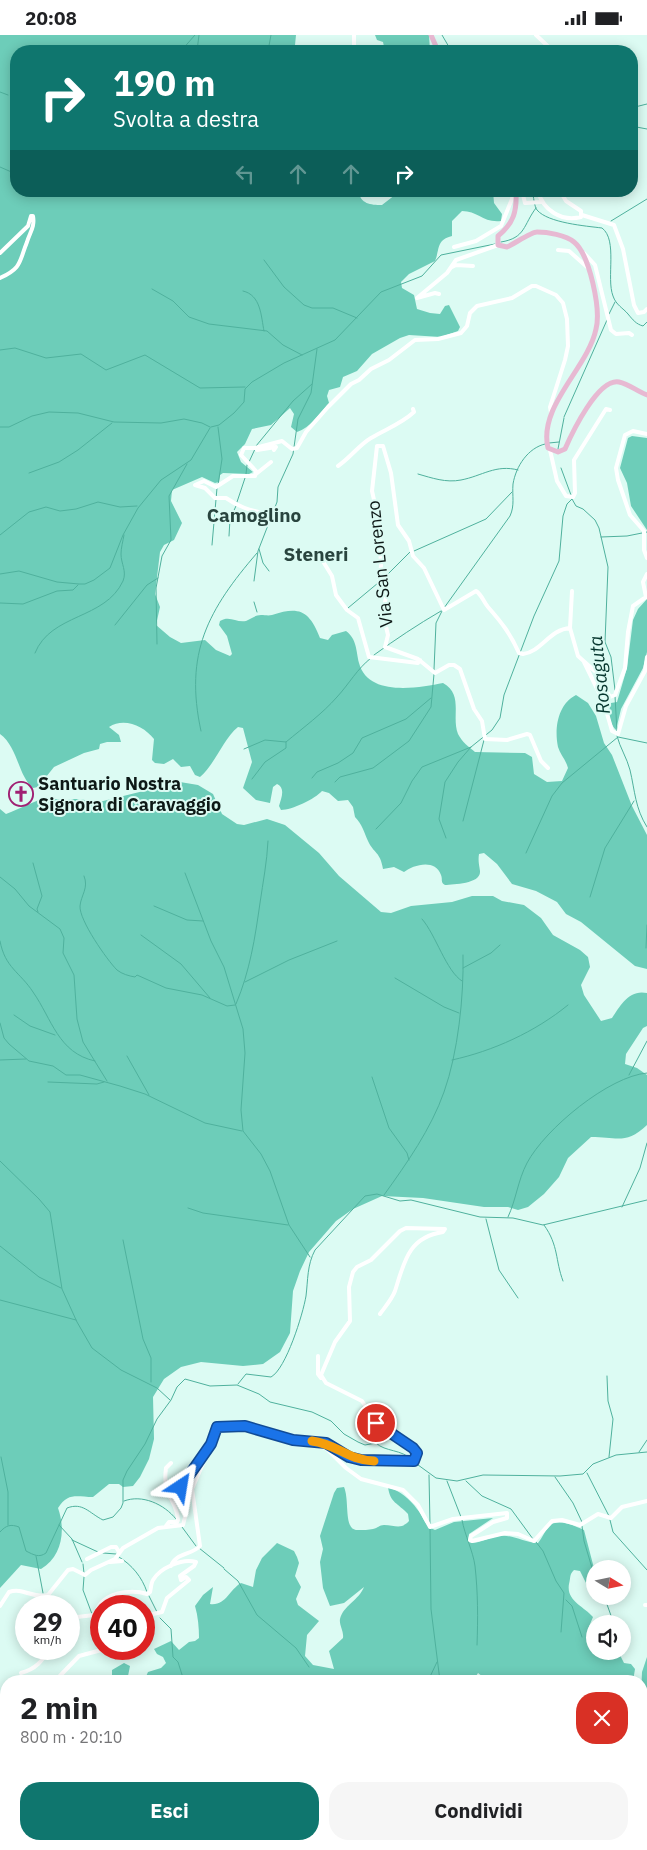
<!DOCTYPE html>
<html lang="it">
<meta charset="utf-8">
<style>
:root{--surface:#fff;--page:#f6f6f6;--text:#202124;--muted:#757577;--accent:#0f766e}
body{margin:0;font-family:"IBM Plex Sans",sans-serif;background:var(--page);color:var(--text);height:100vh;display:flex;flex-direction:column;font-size:19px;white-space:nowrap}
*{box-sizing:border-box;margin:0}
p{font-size:16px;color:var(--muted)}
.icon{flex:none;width:28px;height:28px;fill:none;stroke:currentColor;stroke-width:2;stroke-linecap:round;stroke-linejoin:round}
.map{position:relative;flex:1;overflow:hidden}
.panel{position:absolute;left:0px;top:1640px;width:648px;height:175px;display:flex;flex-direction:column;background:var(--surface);border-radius:20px 20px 0 0;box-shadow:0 2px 12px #0003}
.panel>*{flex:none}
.hud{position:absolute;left:10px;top:10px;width:628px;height:152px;border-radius:20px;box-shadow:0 2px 12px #0003;background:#0f766e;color:#fff;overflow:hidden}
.needle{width:32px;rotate:100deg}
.tools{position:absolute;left:586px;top:1525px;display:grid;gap:10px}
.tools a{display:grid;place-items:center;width:45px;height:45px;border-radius:50%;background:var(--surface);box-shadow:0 2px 12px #0003;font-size:25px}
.speed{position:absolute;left:15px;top:1560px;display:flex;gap:10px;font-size:25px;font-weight:700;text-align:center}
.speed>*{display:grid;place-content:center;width:65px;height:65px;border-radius:50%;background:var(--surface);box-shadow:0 2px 12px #0003;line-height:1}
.speed small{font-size:12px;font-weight:400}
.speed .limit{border:8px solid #d22;background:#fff;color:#111}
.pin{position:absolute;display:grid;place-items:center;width:42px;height:42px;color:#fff;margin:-21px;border:2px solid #fff;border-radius:50%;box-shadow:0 1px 5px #0007}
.me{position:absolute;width:55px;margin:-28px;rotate:33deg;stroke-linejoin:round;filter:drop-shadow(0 0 4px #0008)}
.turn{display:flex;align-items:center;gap:18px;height:105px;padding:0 20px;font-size:22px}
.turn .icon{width:65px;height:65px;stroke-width:2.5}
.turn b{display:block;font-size:35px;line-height:42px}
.lanes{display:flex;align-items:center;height:48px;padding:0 20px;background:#0003;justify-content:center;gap:25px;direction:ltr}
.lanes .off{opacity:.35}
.round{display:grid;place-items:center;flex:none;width:52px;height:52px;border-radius:20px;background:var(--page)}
.headline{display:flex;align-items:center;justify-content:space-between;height:85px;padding:0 20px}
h1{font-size:30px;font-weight:800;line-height:38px}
.primary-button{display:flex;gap:10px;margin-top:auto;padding:10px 20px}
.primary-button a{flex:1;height:58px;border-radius:20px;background:var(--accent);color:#fff;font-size:20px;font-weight:800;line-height:58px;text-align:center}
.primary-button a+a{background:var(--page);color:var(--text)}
.status{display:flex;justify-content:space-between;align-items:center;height:35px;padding:0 25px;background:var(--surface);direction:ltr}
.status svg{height:14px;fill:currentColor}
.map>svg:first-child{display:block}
.forest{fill:#6dcdb9}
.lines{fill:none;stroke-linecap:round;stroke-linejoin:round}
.stream{stroke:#4fb19d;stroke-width:1}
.minor{stroke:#fff;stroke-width:4}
.major{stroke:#e7b9d2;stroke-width:5}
.route-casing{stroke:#114b97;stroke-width:12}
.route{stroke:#1a73e8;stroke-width:9}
.slow{stroke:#f59e0b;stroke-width:9}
.labels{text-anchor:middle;stroke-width:4;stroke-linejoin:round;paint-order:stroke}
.street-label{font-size:18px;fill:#0d1816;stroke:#dcfbf3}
.poi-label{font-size:18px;font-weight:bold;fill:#0d1816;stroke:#dcfbf3;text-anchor:start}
.neighbourhood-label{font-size:19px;font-weight:bold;fill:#29443e;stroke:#dcfbf3}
.water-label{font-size:19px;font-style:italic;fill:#06362e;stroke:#dcfbf3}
</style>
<div class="status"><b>20:08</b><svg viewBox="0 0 49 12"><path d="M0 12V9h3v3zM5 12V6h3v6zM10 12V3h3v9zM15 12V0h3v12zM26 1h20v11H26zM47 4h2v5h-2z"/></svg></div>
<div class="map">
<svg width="647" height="1815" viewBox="0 0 647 1815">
<rect width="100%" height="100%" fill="#dcfbf3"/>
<path class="forest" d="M0,0H296L295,10L297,16H16V156H358C361,169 370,170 382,170L400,156H493L494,168L502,179L501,186C483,188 478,176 462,176L452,186V201C436,205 440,214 435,226L409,239L401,247L402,253L414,260L417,274L430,278L440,279L445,271L449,270L460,292L458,296L441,302L409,300L400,303L372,319L357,336L343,342L340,352L329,355L327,361L329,368C320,378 310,393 297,397L291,392L294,379L290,373L271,390L252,394L245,409L237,417L241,427L253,437L249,439L223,438L220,440L219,447L215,448L202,442L172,455L171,466L182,488L174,505L164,510L160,517L155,559L160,572L156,590L170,602L181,608L205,605L216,615L230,621L232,619L227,601L219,590L220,586C230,580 236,588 246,586C251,584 255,580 261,580C265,580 268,581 272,580C299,571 309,575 320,603L328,605L332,600L346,596C357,604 356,616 359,628C368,662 418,653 443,648C464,660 451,681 458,699C462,707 469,712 475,717L525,718L532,722L534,739L547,747L562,746L568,733C566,725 560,719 558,712C554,693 558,669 576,660L588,668L596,681L604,708L612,720L632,771L647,800V934L635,931L581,887L566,879L557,867L536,856L512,849L497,829L484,818L479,819C478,826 479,829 480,836C481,849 454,849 445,850C440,847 443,845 441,840C435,823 413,830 404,837L394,832L383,834C380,816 374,819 368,806C364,797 362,789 355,782L353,772L348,765L338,766L329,758L322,756C315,764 292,775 281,775L279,771C281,764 286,753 277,749L273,752L270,768L256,765L243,753L252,727L243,693L238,692C223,704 216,728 200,742L195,740L190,731L181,732L173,724L164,729L155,728L152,725L154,704C144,691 124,682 109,692L119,700L121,707H107L100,709L99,714L84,718L54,732L38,752L33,753C18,741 18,712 0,699Z
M375,0H429L430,16H385L383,7L377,5Z
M632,401L647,403V495L631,471L627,448L620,433L628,403Z
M647,564V617L643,633L621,674L616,695C609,688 608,677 611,668L617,667L627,633L633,585L638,574Z
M180,747L198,750L213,759L222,779L237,789L244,790L267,784L285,790L319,818L339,841L381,877L391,878L411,871L452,867L472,861H493L502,866L524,870L541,883L553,900L580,915L588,922L590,932L581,950L584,960L601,986L612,983C620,971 629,954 647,958V991L643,993L626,1019L625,1029L637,1033L647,1040V1090C626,1110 617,1102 591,1102L568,1123L559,1142L544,1159L528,1172L518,1175L508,1172H484L423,1163L382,1161L353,1174L336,1186L309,1217L300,1236L293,1256L290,1298L280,1317L263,1329L243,1331L201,1327L181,1332L164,1344L153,1362L154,1404L149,1424L140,1442L133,1451L123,1452L119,1449H109L93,1462C77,1462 68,1457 58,1473C66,1495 62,1522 41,1534L21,1530L0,1553V774L6,779L11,777L41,764H78L99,767Z
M344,1452C350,1466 343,1496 358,1495C363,1495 369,1495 373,1494C378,1493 379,1490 384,1490C395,1490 401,1495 409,1486L408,1479C398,1468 390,1468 388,1452C400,1456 410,1464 417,1474C424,1482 424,1491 435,1495L454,1487L493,1483L469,1499L468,1507C479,1510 488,1502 499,1501C513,1499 524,1508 538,1508C542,1503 545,1496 549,1491C558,1483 575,1491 584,1495L595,1537V1555L589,1554L580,1536L574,1535C569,1540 571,1542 569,1549C566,1566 584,1571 593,1582L588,1594L595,1600V1616H618L624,1628L631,1629L635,1634L633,1646H483V1642L478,1638L473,1646H348L338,1640L333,1646H144L148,1637L161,1633L166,1628L163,1622L157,1619L154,1614L171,1606L179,1615L189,1607L195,1606L199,1603C199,1593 198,1581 195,1571L203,1560L213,1552L210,1569C226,1571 229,1555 241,1548L253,1552L256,1535L262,1523L277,1508L294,1516L297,1522L299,1528L295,1541L301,1552L296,1564L298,1570L319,1586L307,1600L305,1621L313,1630L334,1634L329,1616L343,1603C344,1596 339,1590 340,1584C343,1571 359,1565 364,1552L344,1568L330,1571L323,1553L320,1527L323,1514L320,1501L334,1458L337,1453Z
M647,1622V1659L641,1662L642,1637Z
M124,1628L130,1631L127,1646H103L112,1642V1635Z
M641,1676L647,1678V1767L641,1764Z
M2,1685L6,1686V1809H232L234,1815H0V1686Z
M256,1809H321L339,1814L349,1809L371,1810L370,1815H249Z"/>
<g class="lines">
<path class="stream" d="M442,0L449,12L457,16
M181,16L195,0
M197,16L199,0
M268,16L271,0
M0,57L8,60
M631,73L647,69
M631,91L647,94
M0,132L16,139
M532,156C534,162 534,171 537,175C548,188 586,191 602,193C618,205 606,243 613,261C616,270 623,273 628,279C633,285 636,289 643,291L647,287
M611,186L647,164
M501,207C526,203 523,190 536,173
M264,225L284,252L304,270L312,273H333L357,283
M152,254L173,266L189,282L209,289L267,296L283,310L302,320
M243,256C261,260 261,281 264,296
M609,279L615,267
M0,315L15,313L46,323L81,319L106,335L145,320L200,353L245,352
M564,382L607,285
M0,392H9L32,381L49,377L78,378L114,387L161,388L184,384L202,388L210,392
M211,392L219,390L234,378L244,367L245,354L252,347L284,328L335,305L381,257L422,241L441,220L495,209
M549,408L559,407
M256,411L293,366L312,349
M558,414L564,383
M249,427L255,414
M561,433L571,460
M29,438L59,427L78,415L112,388
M246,439L247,430
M418,439C432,443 446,448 461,445C482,441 496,429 518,435
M218,450L222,424L218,392
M572,464L576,471L583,474L595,485L599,493L608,532L605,607L611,622L615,655
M237,467L245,443
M0,500L29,477L46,472L60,476L76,474L98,467L120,472L137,471
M229,501L230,484L236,471
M601,502L627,501L647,497
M212,510L217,453
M259,514L263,528L269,536
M414,516L486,484L512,457
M0,539L19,536L57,547L79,549H85L94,545L110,533L123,500L138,473L161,445L191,425L210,393
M254,546L258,516L277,467L278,452L293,419L298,384L311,358L317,314
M381,546L410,517
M254,567L257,577
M0,568L23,569L57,556L73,555L78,550
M348,573L378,548
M444,573L510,481C515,470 512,461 513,449C516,431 528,413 545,409
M115,590L147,550L158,543
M157,609L156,553L162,521L171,505L169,461L187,429
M35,618C51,578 105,585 123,546C127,536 121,529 121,519C121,513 123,506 124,500
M374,620C396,604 417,590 441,576
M434,635L436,588L442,576
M615,661L617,697
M201,696C184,618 208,575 257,518
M617,701C620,713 627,723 630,735C635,756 635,773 647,792
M244,714L265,705L286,707C304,692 322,679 337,662C349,649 357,634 371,623
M312,743L317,737L338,728L353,718L362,703L406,684L431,663
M252,744L265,727L286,713V707
M335,747L340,742L373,733L409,706L431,672L434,639
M463,786L484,705
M376,794L401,768L412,746L422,732L471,712
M446,803L439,784L445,747L458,727L471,712L492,695L500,683L504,660L534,581L559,526L563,481L567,469L572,464
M526,818L552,761L562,748L618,702L647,708
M33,828L42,861L37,874L38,877
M185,838L211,906L224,932L243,994L245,1018L241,1075L243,1096L261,1119L270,1136L289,1190L310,1222
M84,841C89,853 81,860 80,871C79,885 107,925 117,935C122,939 129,941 135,942L137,940L166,953L202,960L227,971L235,970
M0,842L15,854L29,871L60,894L64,903L63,918L74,940L77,984L83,1007L107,1046
M590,862L605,813L634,766
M154,871L187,885L203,886
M422,884C436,900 446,936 462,946
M141,900L181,929L210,963
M0,906C5,933 20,937 33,957C52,984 58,1018 95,1026
M646,913L647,890
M463,933L491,918L500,910
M395,943L444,972L459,978
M245,947L289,925L337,906
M236,969C250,936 255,903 260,868C263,847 267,827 268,806
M14,980L30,991L55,1000
M0,988L4,1003L9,1009L29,1026L53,1031L66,1040H80L120,1051L145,1059L205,1088L242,1096
M127,1021L149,1060
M0,1025L26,1024
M452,1025C493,1016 535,997 568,970
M629,1040L647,1006
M372,1042L389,1093L407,1118L409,1125
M48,1047L97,1049L104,1047
M0,1126L39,1164L50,1177L62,1254L77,1287L92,1313L121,1335L157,1353L170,1365
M384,1160C407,1128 431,1094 444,1057C458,1018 464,961 463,920
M622,1172L640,1133L647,1108
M188,1173L203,1178L288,1190
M508,1182C516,1165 518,1145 527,1128C545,1094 609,1041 647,1038
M486,1184L499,1235L518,1263
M544,1190C559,1211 555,1225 563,1246
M123,1205L143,1304L151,1323V1347
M0,1211L39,1242L61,1253
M0,1265L76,1285
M607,1341L608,1366L613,1384L609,1422
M238,1349L246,1339L271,1342C286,1334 303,1279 306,1261C308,1245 307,1230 315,1215L365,1161L377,1159L400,1166L411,1165L480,1182L513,1183L543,1190L647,1165
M639,1417L647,1405
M1,1422L8,1457V1490
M414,1427L436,1443L457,1446L483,1440L560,1441L583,1439L593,1429L616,1420L647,1417
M587,1438L609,1481
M429,1440L430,1489
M555,1442L573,1468L582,1487
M447,1446L461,1482
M466,1446L482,1461L511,1474L533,1504
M124,1466C142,1459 164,1469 176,1484
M462,1485C465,1501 473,1516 475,1531C478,1558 478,1583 477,1610
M610,1485L613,1497L647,1535
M59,1490L72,1504L82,1527
M582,1491L584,1506L595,1543
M182,1492L196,1511
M430,1493L431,1574L440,1646
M0,1497C6,1490 11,1489 19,1492L26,1516C34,1520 39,1523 46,1518L67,1473C83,1467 89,1478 103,1485L113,1482L121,1473L123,1468V1445L127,1436L145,1409L157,1384L171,1365L177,1352L185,1344L210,1351L237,1350L259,1359L270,1367L312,1377L331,1386L344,1399L358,1407L365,1410L376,1408C385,1417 402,1414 412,1425
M72,1505L98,1517
M536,1507L543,1516L556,1546L564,1558L561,1597
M199,1513L224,1533
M103,1518L116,1519
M36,1521L43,1558
M119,1522C132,1530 142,1542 147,1557
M83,1529L84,1538
M224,1534L238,1546L257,1580L296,1613L309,1632
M84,1542L83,1555L92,1579
M149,1561L157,1577
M604,1561L614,1589
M44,1562L45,1571
M566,1565L572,1571L582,1602
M94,1582L101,1595
M160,1583L171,1594L173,1622L178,1627L184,1646
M110,1614L115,1624
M619,1616L620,1619
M428,1646L437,1627
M94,1809L95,1815
M180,1815L182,1809
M219,1815L223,1812
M307,1815L312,1809
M338,1815L350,1809"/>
<path class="minor" d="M536,0L553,16
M354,16V0
M522,156L525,168L541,167
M538,156C543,175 561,187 581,182V176L566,166L560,156
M582,180L614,190L623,214L634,270L638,278L644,277L647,274
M454,212L476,206L501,191L512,164L513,156
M558,215L569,216L587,232
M0,218L28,191L31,181H33C35,192 30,197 27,207C19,227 22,233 0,243
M584,218L595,230L611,295L616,299L629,298L632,300
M452,232L456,230L473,231
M439,259L435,258L417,263L447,238L456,225L498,210
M647,399L633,396L625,400L616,433L618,445L630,480L644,496V515L647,523
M257,415L276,412L274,415
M550,415L557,446L566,461L573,462L575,458L574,425L606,374L610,375
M338,431C350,423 359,410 371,403C386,394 401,389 414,377L413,374
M256,439L271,427
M267,480L264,478C249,475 239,472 226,463H215L205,453L195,450L204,446L216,452L233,441H255L256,436L241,420L244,413H255L282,406L292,414L297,413L306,397L328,372L351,349L359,345L371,334L389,325L415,305L438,304L461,298L467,291L470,278L477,271L512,263L532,251H536L556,260L563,268L567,284L568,311L565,325L550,372L551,378
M319,520L332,541L336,560L347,575L358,583L369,622L418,628L420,625
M570,593L572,556
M584,627L604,668L612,696L618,699L626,671L645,636L647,622
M548,733L541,726L530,700L527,699L507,705L485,704L482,686L474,674L460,634L454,630H449L435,638L418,624L385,612L388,600L383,579L387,556L379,549L381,531L379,487L372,456L377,411H383L391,438L398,490L409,506L413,521L424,533L444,575L476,556C482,560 483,566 488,572C502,588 510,598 519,618L523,619C541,617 550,594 570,593L578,621L597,638L610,662L615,660L625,633L628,597L633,571L646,562L643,547L647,539
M318,1321V1339L321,1343
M293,1405L326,1408L349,1422L370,1426H415L417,1418L413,1413L379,1392L362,1366L326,1348L321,1340L335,1307L350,1286L349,1252L353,1237L357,1232L371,1225L400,1196L406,1193L445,1194L443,1197C408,1202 404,1228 395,1256C392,1264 385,1272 380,1279
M166,1491L169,1487H177L178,1485C177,1464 162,1462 166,1433L171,1428
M87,1524L111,1512H116L119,1517
M110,1527L122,1526
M171,1531C175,1518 192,1520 200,1511L192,1454L211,1410
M645,1570H647
M0,1571L9,1557C23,1552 33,1564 48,1560L68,1535L73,1534L85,1540L91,1535L115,1524L123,1513L158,1493L183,1490L185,1482L181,1452L211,1409L218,1391H245L296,1407L325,1412L346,1433L361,1444L403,1455L418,1470L430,1492L453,1484L507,1478V1483L493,1487L471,1501L470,1505L472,1506L505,1498L518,1499L534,1506L552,1486L562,1485L580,1490L598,1479L611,1483L622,1472L647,1466
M69,1583L94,1580C97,1575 99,1569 103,1566C114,1556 135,1555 147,1559L150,1557C151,1554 151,1548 153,1545C160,1533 182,1523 196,1527L194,1531L180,1541L181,1545L186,1542L189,1545L167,1563L162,1577L144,1581
M21,1638C36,1634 42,1626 50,1614
M55,1646L79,1621L105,1614
M0,1671L6,1669"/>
<path class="major" d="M431,0L438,16
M516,156C517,176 514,188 498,201V210L507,212C514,209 531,197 537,197C547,197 566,200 574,207C590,220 601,275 596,294C588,333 538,371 548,413L558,417L565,414C572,398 598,343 619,347C629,349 638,357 647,360"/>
</g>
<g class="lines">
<defs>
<path id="route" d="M181,1452L211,1409L217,1392L245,1391L293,1405L326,1408L349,1422L361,1425L414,1426L417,1418L413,1413L376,1388"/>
</defs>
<use href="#route" class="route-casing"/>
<use href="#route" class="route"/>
<path class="slow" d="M312,1406C337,1409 347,1425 374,1426"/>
</g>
<defs>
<symbol id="church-ring" viewBox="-11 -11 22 22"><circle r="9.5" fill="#dcfbf3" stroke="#a02073" stroke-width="1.5"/><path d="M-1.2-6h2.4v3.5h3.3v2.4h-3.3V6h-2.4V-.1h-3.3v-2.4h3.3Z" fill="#a02073"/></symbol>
</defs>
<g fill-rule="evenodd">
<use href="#church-ring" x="7" y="745" width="28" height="28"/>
</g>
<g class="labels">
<g class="street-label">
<text transform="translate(380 529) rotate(-96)" y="6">Via San Lorenzo</text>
</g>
<g class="poi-label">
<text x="38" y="755">Santuario Nostra<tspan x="38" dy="21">Signora di Caravaggio</tspan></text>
</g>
<g class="neighbourhood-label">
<text x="254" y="487">Camoglino</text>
<text x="316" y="526">Steneri</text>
</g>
<g class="water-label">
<text transform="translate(599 640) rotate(-96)" y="7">Rosaguta</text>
</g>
</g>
</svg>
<div class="tools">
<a><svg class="needle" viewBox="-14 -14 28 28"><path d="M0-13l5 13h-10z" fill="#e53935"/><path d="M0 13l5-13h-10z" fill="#757577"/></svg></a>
<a><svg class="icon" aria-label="sound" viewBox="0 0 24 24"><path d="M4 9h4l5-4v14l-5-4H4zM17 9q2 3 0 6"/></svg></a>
</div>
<div class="speed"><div>29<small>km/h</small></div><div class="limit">40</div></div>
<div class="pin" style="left:376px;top:1388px;background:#d93025"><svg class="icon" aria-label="arrive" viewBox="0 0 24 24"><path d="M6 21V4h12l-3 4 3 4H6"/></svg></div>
<svg class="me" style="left:181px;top:1452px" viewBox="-20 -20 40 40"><path d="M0-17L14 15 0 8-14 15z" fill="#1a73e8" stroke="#fff" stroke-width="4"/></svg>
<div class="hud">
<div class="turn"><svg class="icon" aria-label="right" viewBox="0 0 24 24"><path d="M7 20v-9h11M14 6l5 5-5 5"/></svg><div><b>190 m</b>Svolta a destra</div></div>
<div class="lanes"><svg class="icon off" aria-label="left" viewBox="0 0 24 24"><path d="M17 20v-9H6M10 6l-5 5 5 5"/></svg><svg class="icon off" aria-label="ahead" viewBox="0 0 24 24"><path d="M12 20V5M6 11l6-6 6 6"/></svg><svg class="icon off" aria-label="ahead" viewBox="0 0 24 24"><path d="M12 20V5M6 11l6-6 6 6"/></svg><svg class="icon" aria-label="right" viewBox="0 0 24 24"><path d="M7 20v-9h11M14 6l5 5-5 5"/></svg></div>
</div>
<section class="panel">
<div class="headline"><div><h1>2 min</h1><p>800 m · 20:10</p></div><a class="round" style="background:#d93025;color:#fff"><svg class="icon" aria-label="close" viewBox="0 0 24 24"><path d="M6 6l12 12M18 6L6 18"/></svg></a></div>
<div class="primary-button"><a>Esci</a><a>Condividi</a></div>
</section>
</div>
